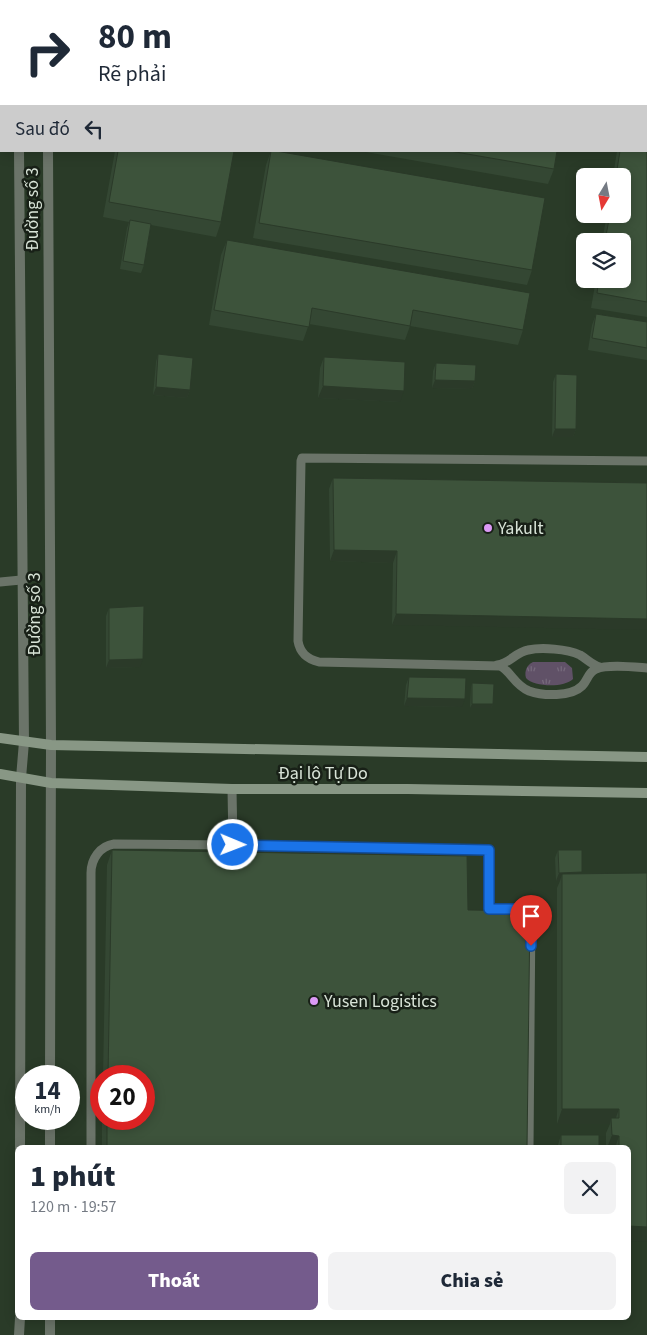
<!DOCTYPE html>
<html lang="vi">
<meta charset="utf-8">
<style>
:root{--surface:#fff;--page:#f2f2f3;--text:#1f2937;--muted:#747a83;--accent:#745b8c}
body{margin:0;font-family:"Source Sans 3",sans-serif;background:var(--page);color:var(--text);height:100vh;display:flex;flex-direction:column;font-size:19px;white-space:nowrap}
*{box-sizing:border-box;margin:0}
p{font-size:16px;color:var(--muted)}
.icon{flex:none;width:28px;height:28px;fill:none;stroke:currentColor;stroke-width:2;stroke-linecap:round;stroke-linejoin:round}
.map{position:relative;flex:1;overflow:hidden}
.drawer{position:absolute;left:15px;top:1145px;width:616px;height:175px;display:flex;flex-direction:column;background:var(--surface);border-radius:8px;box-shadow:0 2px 12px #0003}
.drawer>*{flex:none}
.guide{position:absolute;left:0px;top:0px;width:648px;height:152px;box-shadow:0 2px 12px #0003;background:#fff;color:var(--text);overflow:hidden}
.needle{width:32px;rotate:190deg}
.tools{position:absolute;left:576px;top:168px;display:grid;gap:10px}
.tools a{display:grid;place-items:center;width:55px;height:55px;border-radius:8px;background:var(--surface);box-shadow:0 2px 12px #0003;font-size:25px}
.speed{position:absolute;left:15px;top:1065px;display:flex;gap:10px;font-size:25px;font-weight:700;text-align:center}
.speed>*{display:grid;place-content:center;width:65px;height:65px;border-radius:50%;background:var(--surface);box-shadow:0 2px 12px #0003;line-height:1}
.speed small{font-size:12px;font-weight:400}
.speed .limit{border:8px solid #d22;background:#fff;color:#111}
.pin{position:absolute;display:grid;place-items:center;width:42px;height:42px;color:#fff;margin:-51px -21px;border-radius:50% 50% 50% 0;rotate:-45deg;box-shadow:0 0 5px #0007}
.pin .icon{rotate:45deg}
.me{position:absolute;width:55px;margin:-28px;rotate:91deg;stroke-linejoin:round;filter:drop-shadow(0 0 4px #0008)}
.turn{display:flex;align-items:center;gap:18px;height:105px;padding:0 15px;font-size:22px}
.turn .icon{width:65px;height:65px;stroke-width:2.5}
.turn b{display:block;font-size:35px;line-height:42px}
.then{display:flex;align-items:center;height:48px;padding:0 15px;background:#0003;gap:10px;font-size:19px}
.round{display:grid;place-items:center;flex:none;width:52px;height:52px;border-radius:8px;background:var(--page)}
.summary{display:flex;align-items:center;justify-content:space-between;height:85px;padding:0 15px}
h1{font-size:30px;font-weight:800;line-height:38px}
.primary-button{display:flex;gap:10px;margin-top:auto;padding:10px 15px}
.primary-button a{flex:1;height:58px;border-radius:8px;background:var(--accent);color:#fff;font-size:20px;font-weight:800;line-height:58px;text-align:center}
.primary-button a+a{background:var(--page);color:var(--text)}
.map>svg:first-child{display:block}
.grass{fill:url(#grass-tufts)}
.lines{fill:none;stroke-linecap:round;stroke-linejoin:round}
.lane{stroke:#6b7469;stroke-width:9}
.street{stroke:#6b7469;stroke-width:10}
.secondary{stroke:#889785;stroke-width:10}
.wall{fill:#344733}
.shaded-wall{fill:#2b3a29}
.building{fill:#3d533b;stroke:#2b3a29}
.route-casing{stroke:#114b97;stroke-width:12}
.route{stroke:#1a73e8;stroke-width:9}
.poi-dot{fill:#db99f5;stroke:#182017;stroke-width:2}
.labels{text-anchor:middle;stroke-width:5;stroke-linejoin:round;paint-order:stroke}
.street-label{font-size:18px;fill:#d8e3d7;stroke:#182017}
.poi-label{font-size:18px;fill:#d8e3d7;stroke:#182017;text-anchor:start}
</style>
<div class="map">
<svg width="647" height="1335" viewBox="0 0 647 1335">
<defs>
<pattern id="grass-tufts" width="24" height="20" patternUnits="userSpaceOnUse" patternTransform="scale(1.25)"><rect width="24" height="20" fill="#605167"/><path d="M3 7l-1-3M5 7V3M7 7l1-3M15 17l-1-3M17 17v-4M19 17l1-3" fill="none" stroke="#766a7c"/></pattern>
</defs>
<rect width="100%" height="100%" fill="#2a3b28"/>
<path class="grass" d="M533,662H565L572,668L573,679C564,688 534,687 526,678C524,671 527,665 533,662Z"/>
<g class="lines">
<path class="lane" d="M647,461L302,458L301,461L298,641C300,653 307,659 319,662L500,666C511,671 514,685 529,691C543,696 571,697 582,686C588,680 588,672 596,669C608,664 634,667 647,668
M0,582L21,580
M497,665C509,664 516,652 528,650C542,647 567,649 580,655C587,659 592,665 600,667
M232,789L233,845L489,850V909H531L529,1148
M91,1148V873C91,859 100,846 114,844L233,845"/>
<path class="street" d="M19,0V1
M48,0V1
M19,151L24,742L21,778L20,1148
M48,151L51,745L50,1076
M50,1148V1119
M50,1318V1335
M19,1335L20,1318"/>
<path class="secondary" d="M0,738L51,745L647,757
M0,774L51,783L232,789H408L647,793"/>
</g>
<path class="wall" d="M409,0H583V1H417Z
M631,0H647V69H646V1H630Z
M647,87V317L591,308L596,279H622V241H602L607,214H622V176H613L617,151H646Z
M115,151H234L221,222L216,237L151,225L144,265L141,273L120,269L127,228L129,222L103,217Z
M271,151L532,270L527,285L253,238L266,165Z
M360,151H557L554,169L548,184Z
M227,240L523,330L518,345L410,326L405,340L309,324L303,341L209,325L221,255Z
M596,314L647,322V360L588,350L592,325Z
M158,354L190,390L187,398L153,395L156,362Z
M324,357L400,402L318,398L320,368Z
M436,363L475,381L472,389L432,388L433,371Z
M556,374L576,429L573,437H552L553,382Z
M333,478L647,483L392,625L393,563L330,561L329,489Z
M109,608L140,667L106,668V616Z
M409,677L462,707L404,706L406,685Z
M472,683L493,704L491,708H470L471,687Z
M112,850L468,910L527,1148H102V1119H144V1076H103L107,865Z
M558,850L581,874L629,1148H606V1133L610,1124H557V888L560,881H556L555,858Z
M561,1135L599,1148H557Z"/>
<path class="shaded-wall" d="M435,380L475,381L472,389L432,388Z
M323,386L404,391L400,402L318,398Z
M156,387L190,390L187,398L153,395Z
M555,429H576L573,437H552Z
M334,550L397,551L393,563L330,561Z
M396,614L647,619V630L392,625Z
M143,659L140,667L106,668L109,660Z
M407,698L465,699L462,707L404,706Z
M472,704H493L491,708H470Z
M582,872L579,880L562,874L560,881H556L559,873Z
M562,1109H619L614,1123L611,1118L610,1124H557Z
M612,1135L619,1136L615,1148H607Z
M629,1226L647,1227V1242L629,1241Z"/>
<path class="building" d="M142,0H153L161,1H142Z
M501,0H583V1H508Z
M633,0H647V53H646V1H633Z
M646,86L647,87V302L597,293L599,279H622V241H605L610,214H622V176H616L620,151H646Z
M118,151H234L221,222L109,202Z
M271,151H276L545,198L532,270L259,223Z
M450,151H557L554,169Z
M130,220L151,224L144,265L123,261Z
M227,240L530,293L523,330L413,310L410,326L312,308L309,327L214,310Z
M596,314L647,322V348L592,338Z
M158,354L193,358L190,390L156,387Z
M324,357L405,362L404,391L323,386Z
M436,363L476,365L475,381L435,380Z
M556,374L577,375L576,429H555Z
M333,478L647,483V619L396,614L397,551L334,550Z
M144,606L143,659L109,660V608Z
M409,677L466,678L465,699L407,698Z
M472,683L494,684L493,704H472Z
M112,850L467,856L468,910L530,911L527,1148H107V1119H144V1076H108Z
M558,850H582V872L559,873Z
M647,873V1227L629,1226V1148H619V1136L612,1135L611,1118H619V1109H562V874Z
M561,1135H599V1148H561Z"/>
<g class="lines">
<defs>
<path id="route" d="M233,845L489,850V909H531V946"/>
</defs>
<use href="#route" class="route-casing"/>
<use href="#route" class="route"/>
</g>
<g class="poi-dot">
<circle cx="488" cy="528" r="5"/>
<circle cx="314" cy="1001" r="5"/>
</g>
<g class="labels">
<g class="street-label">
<text transform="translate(32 209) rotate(-90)" y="6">Đường số 3</text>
<text transform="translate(34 614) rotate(-90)" y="6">Đường số 3</text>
<text x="323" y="779">Đại lộ Tự Do</text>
</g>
<g class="poi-label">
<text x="498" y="534">Yakult</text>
<text x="324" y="1007">Yusen Logistics</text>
</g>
</g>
</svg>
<div class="tools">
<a><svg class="needle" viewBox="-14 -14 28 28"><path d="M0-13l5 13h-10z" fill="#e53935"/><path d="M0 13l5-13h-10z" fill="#747a83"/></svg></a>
<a><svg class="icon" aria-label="layers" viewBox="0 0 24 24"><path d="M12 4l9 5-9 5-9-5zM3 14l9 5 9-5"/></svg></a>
</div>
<div class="speed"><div>14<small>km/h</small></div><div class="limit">20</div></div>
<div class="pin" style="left:531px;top:946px;background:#d93025"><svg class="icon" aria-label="arrive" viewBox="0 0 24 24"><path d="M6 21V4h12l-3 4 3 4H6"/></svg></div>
<svg class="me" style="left:233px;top:845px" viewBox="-20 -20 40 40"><circle r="17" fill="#1a73e8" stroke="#fff" stroke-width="3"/><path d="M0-11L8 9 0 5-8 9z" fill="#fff"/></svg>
<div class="guide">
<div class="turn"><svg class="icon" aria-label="right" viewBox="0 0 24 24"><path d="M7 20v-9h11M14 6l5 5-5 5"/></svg><div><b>80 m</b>Rẽ phải</div></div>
<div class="then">Sau đó<svg class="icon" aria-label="left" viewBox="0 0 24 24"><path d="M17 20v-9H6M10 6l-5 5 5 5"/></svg></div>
</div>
<section class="drawer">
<div class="summary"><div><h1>1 phút</h1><p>120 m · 19:57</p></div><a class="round"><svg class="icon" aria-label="close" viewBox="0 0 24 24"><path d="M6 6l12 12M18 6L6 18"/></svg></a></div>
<div class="primary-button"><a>Thoát</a><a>Chia sẻ</a></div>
</section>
</div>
